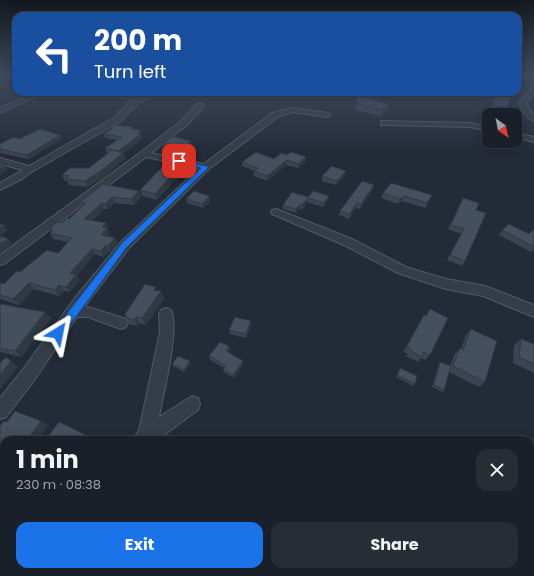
<!DOCTYPE html>
<meta charset="utf-8">
<style>
:root{--surface:#1a2029;--page:#272d35;--text:#f1f3f6;--muted:#9fa3a8;--line:#383e46;--accent:#1a73e8}
body{margin:0;font-family:Poppins,sans-serif;background:var(--page);color:var(--text);height:100vh;display:flex;flex-direction:column;font-size:15px;white-space:nowrap}
*{box-sizing:border-box;margin:0}
p{font-size:13px;color:var(--muted)}
.icon{flex:none;width:22px;height:22px;fill:none;stroke:currentColor;stroke-width:2;stroke-linecap:round;stroke-linejoin:round}
.map{position:relative;flex:1;overflow:hidden}
.sheet{position:absolute;left:0px;top:436px;width:534px;height:140px;display:flex;flex-direction:column;background:var(--surface);border-radius:12px 12px 0 0;box-shadow:0 2px 10px #0003,0 0 0 1px var(--line)}
.sheet>*{flex:none}
.top-card{position:absolute;left:12px;top:12px;width:510px;height:84px;border-radius:12px;box-shadow:0 2px 10px #0003,0 0 0 1px var(--line);background:#1a4fa0;color:#fff;overflow:hidden}
.needle{width:26px;rotate:147deg}
.tools{position:absolute;left:482px;top:108px;display:grid;gap:8px}
.tools a{display:grid;place-items:center;width:40px;height:40px;border-radius:8px;background:var(--surface);box-shadow:0 2px 10px #0003,0 0 0 1px var(--line);font-size:20px}
.pin{position:absolute;display:grid;place-items:center;width:34px;height:34px;color:#fff;margin:-17px;border-radius:8px;box-shadow:0 2px 6px #0006}
.me{position:absolute;width:44px;margin:-22px;rotate:35deg;stroke-linejoin:round;filter:drop-shadow(0 0 3px #0008)}
.turn{display:flex;align-items:center;gap:14px;height:84px;padding:0 16px;font-size:18px}
.turn .icon{width:52px;height:52px;stroke-width:2.5}
.turn b{display:block;font-size:28px;line-height:34px}
.round{display:grid;place-items:center;flex:none;width:42px;height:42px;border-radius:12px;background:var(--page)}
.overview{display:flex;align-items:center;justify-content:space-between;height:68px;padding:0 16px}
h1{font-size:24px;font-weight:700;line-height:30px}
.primary-button{display:flex;gap:8px;margin-top:auto;padding:8px 16px}
.primary-button a{flex:1;height:46px;border-radius:12px;background:var(--accent);color:#fff;font-size:16px;font-weight:700;line-height:46px;text-align:center}
.primary-button a+a{background:var(--page);color:var(--text)}
.map>svg:first-child{display:block}
.lines{fill:none;stroke-linecap:round;stroke-linejoin:round}
.minor-casing{stroke:#535a66;stroke-width:2}
.minor{fill:#353d48;fill-rule:evenodd}
.wall{fill:#3b4552}
.shaded-wall{fill:#303842}
.building{fill:#45505f;stroke:#303842}
.route{fill:#1a73e8;stroke:#114b97}
</style>
<div class="map">
<svg width="534" height="576" viewBox="0 0 534 576">
<rect width="100%" height="100%" fill="#222b37"/>
<g class="lines">
<defs>
<path id="minor" d="M518,74L534,77V81L518,78Z
M534,83V94L527,102L528,108L534,115V121C527,118 521,110 519,102L530,91L532,84Z
M36,92H45L0,113V108Z
M149,92H157L134,107L121,121L33,171L22,179L0,190V183L23,170L0,164V158L29,166L115,117L128,103Z
M197,104H203L204,106L187,125L151,153L204,164L272,113L293,108L327,113L331,115L327,117L293,112L278,117L209,169L129,248L85,306L126,319L128,323L126,327L121,329L88,317H77L33,382L6,417L0,419V398L21,372L75,298L121,242L199,168L146,157L4,264L0,265V255L141,152L181,121Z
M381,121L470,123L489,127V131L470,127L384,125H381Z
M515,133L534,137V142L515,137Z
M276,209L352,239L406,267L446,279L485,286L534,305V317L483,296L446,289L398,273L344,245L272,214L271,212L272,210Z
M166,308L171,310C180,329 163,394 159,417L192,396L198,398L200,404L198,410L157,440H134L137,433L139,431L160,332L159,314L161,310Z
M36,572H58L56,576H34Z"/>
</defs>
<use href="#minor" class="minor-casing"/>
<use href="#minor" class="minor"/>
</g>
<path class="wall" d="M117,92H147L129,101L120,98Z
M496,93L506,108L504,112L491,109L494,97Z
M357,96L389,104L387,110L381,116L355,110Z
M133,127V129L142,135H141L142,138L132,147L124,153L126,158L105,176L88,187L69,185L67,181H65L62,175L89,168L108,153H107L105,148L117,140L105,138L104,134Z
M60,135L62,139L29,159L0,153V144L19,139Z
M164,143L192,148L184,154L165,149Z
M287,155L306,157V161L298,168L286,165L267,181L254,176V171L242,166V162L274,159Z
M181,167L183,173L175,181L174,180L157,200L142,196L140,190Z
M345,175L336,185L322,181V176Z
M374,185L373,189L360,209L356,208L349,219L339,215L340,211Z
M139,191L141,197L134,205L115,203L107,209H104L92,221L106,223L110,234L108,236L118,244L111,252L109,251L104,257L95,254L77,275L80,280L70,292L64,291L59,296L34,289L19,305L0,299V283L4,284L20,272L58,253L68,242L53,239L50,233L51,232L49,229L62,223L69,219L82,207L80,202Z
M383,193L432,195L425,208L402,201L398,204L381,198Z
M210,196V201L203,208L187,203L186,199Z
M308,197L328,200L323,207L307,202L302,210L299,209L296,213L283,209V205Z
M463,198L476,210L465,261L462,266L447,260L461,234L448,229Z
M534,229V249L531,252L499,235L502,230L529,234Z
M158,291H161L164,298L146,325L139,323L137,326L129,324L126,317Z
M0,305L51,318L21,357L0,352Z
M430,309V355L425,360L421,358L418,362L406,356L408,354L403,352L424,315L426,316Z
M251,325L246,338L230,334L229,330Z
M471,329L485,382L479,387L449,372L444,390L443,392L432,387L439,364L440,362L450,366L455,354L460,348L461,349L466,335Z
M521,339L534,344V373L513,363L514,345Z
M229,346L230,350L228,353L243,361V365L234,378L224,372L223,369L224,368L210,360L209,356Z
M191,363L184,372L173,366L172,364Z
M400,368L415,384L413,386L396,377Z"/>
<path class="shaded-wall" d="M139,92H147L129,101L128,97Z
M389,104L387,110L381,116L382,110Z
M141,130L142,135H141L142,138L132,147L124,153L126,158L105,176L88,187L85,181Z
M60,135L62,139L29,159L27,155Z
M191,141L192,148L184,154L183,148Z
M306,157V161L298,168V164Z
M287,160L286,165L267,181V176Z
M5,166L8,170L0,175V169Z
M181,167L183,173L175,181L174,175Z
M346,171L345,175L336,185L337,181Z
M172,175L174,180L157,200L155,194Z
M374,185L373,189L360,209L361,204Z
M139,191L141,197L134,205L131,199Z
M210,196V201L203,208L202,204Z
M329,196L328,200L323,207L324,203Z
M404,196L402,201L398,204L400,199Z
M112,197L115,203L107,209L105,204Z
M308,198L307,202L302,210V205Z
M102,203L104,209L88,225L84,219Z
M357,203L356,208L349,219L350,214Z
M300,204L299,209L296,213V209Z
M106,223L110,234L104,241L101,235L102,227Z
M4,225L8,230L0,236V228Z
M115,238L118,244L111,252L108,246Z
M8,239L12,244L0,253V244Z
M106,245L109,251L104,257L101,251Z
M92,249L95,254L77,275L80,280L70,292L66,287L70,273Z
M29,283L34,289L19,305L13,299Z
M59,285L64,291L59,296L55,290Z
M161,291L164,298L146,325L142,318Z
M45,312L51,318L21,357L15,351Z
M136,317L139,323L137,326L134,320Z
M251,321V325L246,338V334Z
M229,346L230,350L226,355V351Z
M11,361L18,367L0,389V375Z
M190,361L191,363L184,372V370Z
M243,361V365L234,378L233,375Z
M41,421L48,425L38,440H27Z
M88,436L93,440H86Z
M4,472V484L0,483V478Z
M13,572H23L20,576H9Z
M70,572H78L82,576H74Z
M184,572H186L184,576H182Z"/>
<path class="building" d="M118,92H139L128,97L119,95Z
M496,93L511,97L506,108L493,105Z
M357,96L389,104L382,110L356,103Z
M116,125L133,127L131,129L141,130L137,133L140,134L131,142L118,151L105,148L122,137L104,134Z
M40,129L60,135L27,155L0,149V144L14,137L19,139Z
M172,136L191,141L183,148L164,143Z
M112,150L123,153L102,170L85,181L65,179L69,176L62,175L70,168H89Z
M256,152L274,159L281,153L287,155L291,152L306,157L298,164L287,160L267,176L254,171L258,168L242,162Z
M165,164L181,167L174,175H172L155,194L140,190Z
M0,165L5,166L0,169Z
M332,166L346,171L337,181L322,176Z
M362,181L374,185L361,204L357,203L350,214L340,211Z
M391,183L432,195L427,203L404,196L400,199L383,193Z
M103,184L139,191L131,199L112,197L105,204L102,203L84,219L106,223L102,227L107,228L101,235L115,238L108,246L106,245L101,251L92,249L70,273L76,275L66,287L59,285L55,290L29,283L13,299L0,295V283L4,284L17,271L20,272L47,250L58,253L72,238L50,233L53,230L49,229L57,222L62,223L67,218L69,219L86,203L80,202Z
M194,191L210,196L202,204L186,199Z
M313,191L329,196L324,203L308,198L302,205L300,204L296,209L283,205L292,192L308,197Z
M463,198L479,203L476,210L486,213L465,261L450,255L464,229L451,225Z
M0,224L4,225L0,228Z
M509,224L529,234L534,229V247L502,230Z
M0,236L8,239L0,244Z
M145,284L156,287L154,290L161,291L142,318L136,317L134,320L126,317L125,314Z
M1,304L45,312L15,351L0,348V305Z
M430,309L448,318L430,355L424,352L422,357L410,350L411,348L407,346L424,315L426,316Z
M235,317L251,321L246,334L229,330Z
M471,329L497,341L485,382L453,366L460,348L463,350Z
M521,339L534,344V364L519,357Z
M220,342L229,346L226,351L243,361L233,375L223,369L226,366L209,356Z
M178,356L190,361L184,370L172,364Z
M6,357L11,361L0,375V363Z
M440,362L451,366L444,390L434,385Z
M400,368L417,376L415,384L397,375Z
M15,411L41,421L27,440H4V472L0,478V426L4,421L7,422Z
M59,422L88,436L86,440H45Z
M0,483L4,484V526L0,524Z
M1,549L4,552V572H13L9,576H0V551Z
M62,572H70L74,576H59Z
M164,572H184L182,576H162Z
M234,572H281L280,576H233Z
M351,572H356L355,574Z"/>
<linearGradient id="sky" x2="0" y2="1"><stop stop-color="#13181e"/><stop offset="0.48" stop-color="#3e4a5e"/><stop offset="1" stop-color="#3e4a5e" stop-opacity="0"/></linearGradient>
<rect width="534" height="155" fill="url(#sky)"/>
<path class="route" d="M177,159L209,167L127,247L62,336L58,338L54,336L53,333L54,330L122,243L201,168L177,162Z"/>
</svg>
<div class="tools">
<a><svg class="needle" viewBox="-14 -14 28 28"><path d="M0-13l5 13h-10z" fill="#e53935"/><path d="M0 13l5-13h-10z" fill="#9fa3a8"/></svg></a>
</div>
<div class="pin" style="left:179px;top:161px;background:#d93025"><svg class="icon" aria-label="arrive" viewBox="0 0 24 24"><path d="M6 21V4h12l-3 4 3 4H6"/></svg></div>
<svg class="me" style="left:58px;top:333px" viewBox="-20 -20 40 40"><path d="M0-17L14 15 0 8-14 15z" fill="#1a73e8" stroke="#fff" stroke-width="4"/></svg>
<div class="top-card">
<div class="turn"><svg class="icon" aria-label="left" viewBox="0 0 24 24"><path d="M17 20v-9H6M10 6l-5 5 5 5"/></svg><div><b>200 m</b>Turn left</div></div>
</div>
<section class="sheet">
<div class="overview"><div><h1>1 min</h1><p>230 m · 08:38</p></div><a class="round"><svg class="icon" aria-label="close" viewBox="0 0 24 24"><path d="M6 6l12 12M18 6L6 18"/></svg></a></div>
<div class="primary-button"><a>Exit</a><a>Share</a></div>
</section>
</div>
